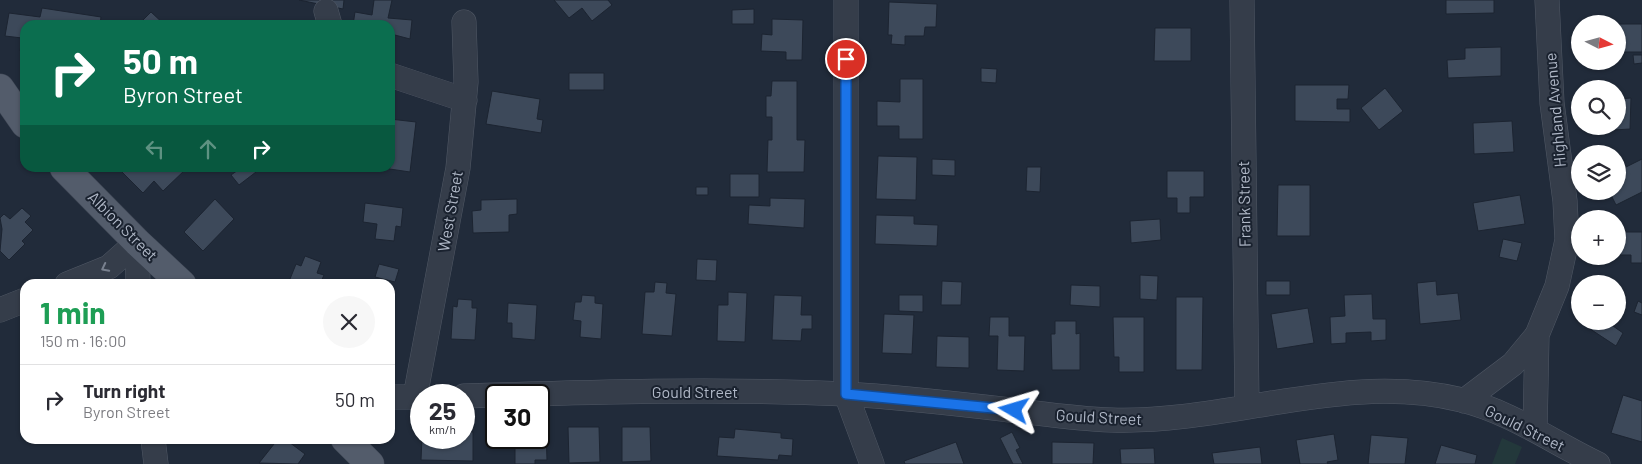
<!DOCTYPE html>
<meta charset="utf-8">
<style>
:root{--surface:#fff;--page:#f7f7f7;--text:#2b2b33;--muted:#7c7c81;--line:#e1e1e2}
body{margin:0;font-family:Barlow,sans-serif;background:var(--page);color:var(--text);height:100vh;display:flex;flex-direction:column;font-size:19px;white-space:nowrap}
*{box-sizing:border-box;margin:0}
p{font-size:16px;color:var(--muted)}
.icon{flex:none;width:28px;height:28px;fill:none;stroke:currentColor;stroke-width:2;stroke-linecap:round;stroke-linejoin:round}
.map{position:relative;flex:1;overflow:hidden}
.details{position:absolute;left:20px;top:279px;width:375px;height:165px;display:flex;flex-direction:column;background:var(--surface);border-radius:15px;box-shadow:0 1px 4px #0004}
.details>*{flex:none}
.banner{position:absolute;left:20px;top:20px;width:375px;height:152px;border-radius:15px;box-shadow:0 1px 4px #0004;background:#0b6e4f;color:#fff;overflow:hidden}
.needle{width:32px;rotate:96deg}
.tools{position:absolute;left:1571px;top:15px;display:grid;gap:10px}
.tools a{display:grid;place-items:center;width:55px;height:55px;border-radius:50%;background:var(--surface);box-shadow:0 1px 4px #0004;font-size:25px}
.speed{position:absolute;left:410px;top:384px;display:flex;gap:10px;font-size:25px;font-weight:700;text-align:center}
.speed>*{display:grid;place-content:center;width:65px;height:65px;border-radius:50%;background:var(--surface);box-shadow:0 1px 4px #0004;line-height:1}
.speed small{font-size:12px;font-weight:400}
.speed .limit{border:2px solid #111;border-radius:8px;background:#fff;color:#111}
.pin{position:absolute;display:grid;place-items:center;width:42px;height:42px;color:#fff;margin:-21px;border:2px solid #fff;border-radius:50%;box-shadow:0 1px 5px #0007}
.me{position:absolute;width:55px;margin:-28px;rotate:277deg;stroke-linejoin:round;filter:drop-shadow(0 0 4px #0008)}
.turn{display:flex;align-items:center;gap:18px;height:105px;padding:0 20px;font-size:22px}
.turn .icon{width:65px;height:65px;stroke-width:2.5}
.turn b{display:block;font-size:35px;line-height:42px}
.lanes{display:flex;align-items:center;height:48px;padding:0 20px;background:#0003;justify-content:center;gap:25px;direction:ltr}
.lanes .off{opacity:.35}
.round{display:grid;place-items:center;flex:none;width:52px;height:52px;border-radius:26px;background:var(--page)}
.overview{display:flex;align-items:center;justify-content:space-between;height:85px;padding:0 20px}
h1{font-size:30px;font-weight:700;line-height:38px;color:#1e9e55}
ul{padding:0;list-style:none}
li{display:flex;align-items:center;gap:15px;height:70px;padding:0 20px;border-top:1px solid var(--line)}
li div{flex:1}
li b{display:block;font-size:19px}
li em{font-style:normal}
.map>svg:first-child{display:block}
.green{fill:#23383b}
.building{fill:#3d495a;stroke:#1c2431}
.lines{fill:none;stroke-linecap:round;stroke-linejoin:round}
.minor-casing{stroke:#505865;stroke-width:25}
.major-casing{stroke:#3e4654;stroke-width:29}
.minor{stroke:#353d4a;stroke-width:24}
.major{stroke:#535c6b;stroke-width:28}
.oneway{stroke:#79818f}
.route-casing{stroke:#114b97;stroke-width:12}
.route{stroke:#1a73e8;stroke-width:9}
.labels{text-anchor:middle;stroke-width:4;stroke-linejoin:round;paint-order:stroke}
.street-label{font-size:16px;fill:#b0b8c7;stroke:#1a222f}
</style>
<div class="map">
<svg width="1642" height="464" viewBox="0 0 1642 464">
<rect width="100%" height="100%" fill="#212b3a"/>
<path class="green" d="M1502,438L1522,447L1515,464H1492Z"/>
<path class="building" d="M299,0H344L343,9Z
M374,0H392L388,18L412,20L410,39L391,34L390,38V25H353L355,12L372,15Z
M554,0H608L612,5L592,21L582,8L569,18Z
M1446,0H1494V13L1446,14Z
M889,2L937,4L936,27H925L924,36H905V45L891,44L892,35H888Z
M42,8L101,17L100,25H25V52L20,51L22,38L5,36L9,13L40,17Z
M754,9V24H732V10Z
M151,12L165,25H138Z
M772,19L803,20L802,60H786V52L761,51L762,34L772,35Z
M1618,24H1642V52H1618Z
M1155,28H1191V61H1154Z
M1501,47V76L1448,78L1447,60L1465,59V48Z
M1633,55H1642V63L1634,64Z
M981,68L997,69L996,83L981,82Z
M569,73H604V90H569Z
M900,79H923V139H899V126H877V101L900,102Z
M772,81H797V140H805L804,172H767L768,140H772V117H766V96H771Z
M1295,85H1349L1348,99H1337V109H1350V122L1295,121Z
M1385,88L1403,111L1379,130L1361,108Z
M492,91L540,99L537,119L543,120L541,133L486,124Z
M1631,98L1630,129L1613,130V126H1618V99Z
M390,119L416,122L410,172L383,168H390Z
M1512,121L1514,152L1474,154L1473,123Z
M878,156L917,157L916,200L876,199Z
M932,159L955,160V176L932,175Z
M1642,159V192L1616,205L1609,191H1618V171Z
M1027,167H1041L1040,192L1026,191Z
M118,168H187L163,191L154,181L143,193Z
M241,168H252L256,172L239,185L231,175Z
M1167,171H1204V197H1190V213H1177V198H1167Z
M730,174H759V197H730Z
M1278,185H1310V236H1277Z
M696,187H708V195H696Z
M1520,195L1525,224L1478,231L1473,203Z
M770,198L805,199L804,228L748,224L749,205L770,206Z
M215,199L234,219L203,251L184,232Z
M517,199V214L509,215V232L473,233L472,211L481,210V200Z
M365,203L403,208L401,227L396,226L394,241L375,239L377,224L363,222Z
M22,208L31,216L25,222L33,230L22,241L25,244L9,260L0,251L2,229L0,218L4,214L10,219Z
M876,215L914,216V224L938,225L937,246L875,244Z
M1160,219L1161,240L1131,243L1130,221Z
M1618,232H1642V263H1631V255H1618Z
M1503,239L1522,243L1517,261L1499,257Z
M305,256L321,262L317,273L324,275L320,284H288L296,264L301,266Z
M697,259L717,260L716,281L696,280Z
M379,264L399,269L395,282L375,277Z
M1140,275L1158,276L1157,300L1140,299Z
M942,281L962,282L961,305H941Z
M1266,281H1290V295H1266Z
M1436,281L1437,295L1458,293L1461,320L1420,324L1417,283Z
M655,282L667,283L666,293L676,294L672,336L642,334L645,292H654Z
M1071,285L1100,286V307L1070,305Z
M728,292L747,293L745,342L717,341L718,305H728Z
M1372,294L1373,319H1386V340L1371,341V332L1346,333V343L1331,344L1330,317L1345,316L1344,295Z
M582,295L595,296V303L603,304L601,339L580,337L581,321L573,320L575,302H581Z
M774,295L802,296L801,315H812V329H802L801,341L772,340Z
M899,295H923V312L899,311Z
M1176,297H1203L1202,370H1176Z
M458,299L472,300V308H477L475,340L451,339L453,306L457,307Z
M1638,301L1642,303V315L1634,312Z
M508,303L537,305L535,340L512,338V323H507Z
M1308,308L1314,343L1277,349L1271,314Z
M1580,311V321H1616L1613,326L1623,333L1616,346L1575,319Z
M884,314L914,315L912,354L882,353Z
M990,317H1009V336H1025L1024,371L997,370L998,336H989Z
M1113,317H1144V372H1119V357H1114Z
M1055,321H1076V334L1080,333V370H1052L1051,334H1055Z
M937,336L969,337V368L936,367Z
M1623,395L1642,401V442L1611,433Z
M568,427H599L600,462L569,463Z
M622,427H650L651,461L622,462Z
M539,429H546L547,460H535V464H515V439L539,438Z
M735,429L781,433V438L793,439L792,456L779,455L778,460L717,456L719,437L734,438Z
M464,431L473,432V461L421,460L422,438H464Z
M1012,432L1020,448L1016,450L1023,464H1013L1000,438Z
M1334,434L1338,460L1327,462L1328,464H1300L1296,440Z
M1371,435L1408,438L1405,464H1368Z
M278,439H285L305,454L298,464L259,463Z
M956,442L964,464H905L904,461Z
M1052,442L1094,443L1093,464H1052Z
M1441,445L1477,455L1475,464H1435Z
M1260,447L1262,464H1214L1212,453Z
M1154,448L1155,464H1121L1120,449Z"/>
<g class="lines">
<defs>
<path id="minor" d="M846,0V394L872,464
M1242,0L1247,407
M326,11L330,25
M390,75L465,100
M137,242L138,284
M67,284L109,267L137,242
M0,310L25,300
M464,396C591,392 719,388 846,394C898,397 950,403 1002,409C1038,413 1075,419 1111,420C1230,424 1343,371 1462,400C1511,412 1552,442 1598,464
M390,397H421
M415,397L458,168L466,82L464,22
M1464,401L1513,364L1537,335
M1535,430L1537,335L1557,286L1567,240L1565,201L1552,103L1547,0
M153,439L156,464"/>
<path id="major" d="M0,88L25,124
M64,168L137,242L182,284
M345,439L370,464"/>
</defs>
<use href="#minor" class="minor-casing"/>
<use href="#major" class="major-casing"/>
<use href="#minor" class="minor"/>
<use href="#major" class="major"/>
</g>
<defs><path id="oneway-chevron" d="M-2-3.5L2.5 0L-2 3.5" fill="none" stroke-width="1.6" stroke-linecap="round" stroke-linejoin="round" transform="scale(1.25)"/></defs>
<use class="oneway" href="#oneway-chevron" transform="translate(105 268) rotate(153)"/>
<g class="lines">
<defs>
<path id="route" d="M846,59V394L1014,410"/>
</defs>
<use href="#route" class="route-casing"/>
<use href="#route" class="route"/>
</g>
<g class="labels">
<g class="street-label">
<text transform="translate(1555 110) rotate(-95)" y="6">Highland Avenue</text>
<text transform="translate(1244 204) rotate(-91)" y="6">Frank Street</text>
<text transform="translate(450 211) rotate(-80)" y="6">West Street</text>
<text transform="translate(123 226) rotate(45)" y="6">Albion Street</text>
<text x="695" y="398">Gould Street</text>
<text transform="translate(1099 417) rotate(3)" y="6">Gould Street</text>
<text transform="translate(1525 428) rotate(26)" y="6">Gould Street</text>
</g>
</g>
</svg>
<div class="tools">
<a><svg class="needle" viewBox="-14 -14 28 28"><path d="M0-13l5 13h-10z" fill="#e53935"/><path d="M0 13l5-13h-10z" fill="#7c7c81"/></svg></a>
<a><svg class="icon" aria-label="search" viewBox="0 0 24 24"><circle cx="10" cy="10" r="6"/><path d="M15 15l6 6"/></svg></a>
<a><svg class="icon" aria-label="layers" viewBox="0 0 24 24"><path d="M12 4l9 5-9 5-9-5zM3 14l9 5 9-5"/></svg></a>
<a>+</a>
<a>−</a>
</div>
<div class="speed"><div>25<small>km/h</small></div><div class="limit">30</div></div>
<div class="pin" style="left:846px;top:59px;background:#d93025"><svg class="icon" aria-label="arrive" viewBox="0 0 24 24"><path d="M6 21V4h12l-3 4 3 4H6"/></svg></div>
<svg class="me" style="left:1014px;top:410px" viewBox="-20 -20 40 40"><path d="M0-17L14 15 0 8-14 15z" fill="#1a73e8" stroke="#fff" stroke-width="4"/></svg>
<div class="banner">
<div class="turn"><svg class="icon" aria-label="right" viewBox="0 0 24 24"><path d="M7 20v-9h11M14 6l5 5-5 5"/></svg><div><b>50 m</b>Byron Street</div></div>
<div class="lanes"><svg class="icon off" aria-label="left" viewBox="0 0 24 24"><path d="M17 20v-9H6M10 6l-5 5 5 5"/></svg><svg class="icon off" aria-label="ahead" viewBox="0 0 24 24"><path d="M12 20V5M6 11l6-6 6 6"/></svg><svg class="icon" aria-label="right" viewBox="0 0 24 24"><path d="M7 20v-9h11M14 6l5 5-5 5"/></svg></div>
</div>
<section class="details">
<div class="overview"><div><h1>1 min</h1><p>150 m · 16:00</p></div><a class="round"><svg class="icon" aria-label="close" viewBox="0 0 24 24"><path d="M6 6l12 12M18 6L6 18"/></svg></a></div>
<ul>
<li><svg class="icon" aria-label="right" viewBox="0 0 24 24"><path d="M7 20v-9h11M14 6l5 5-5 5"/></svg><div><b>Turn right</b><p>Byron Street</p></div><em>50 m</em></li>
</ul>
</section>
</div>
